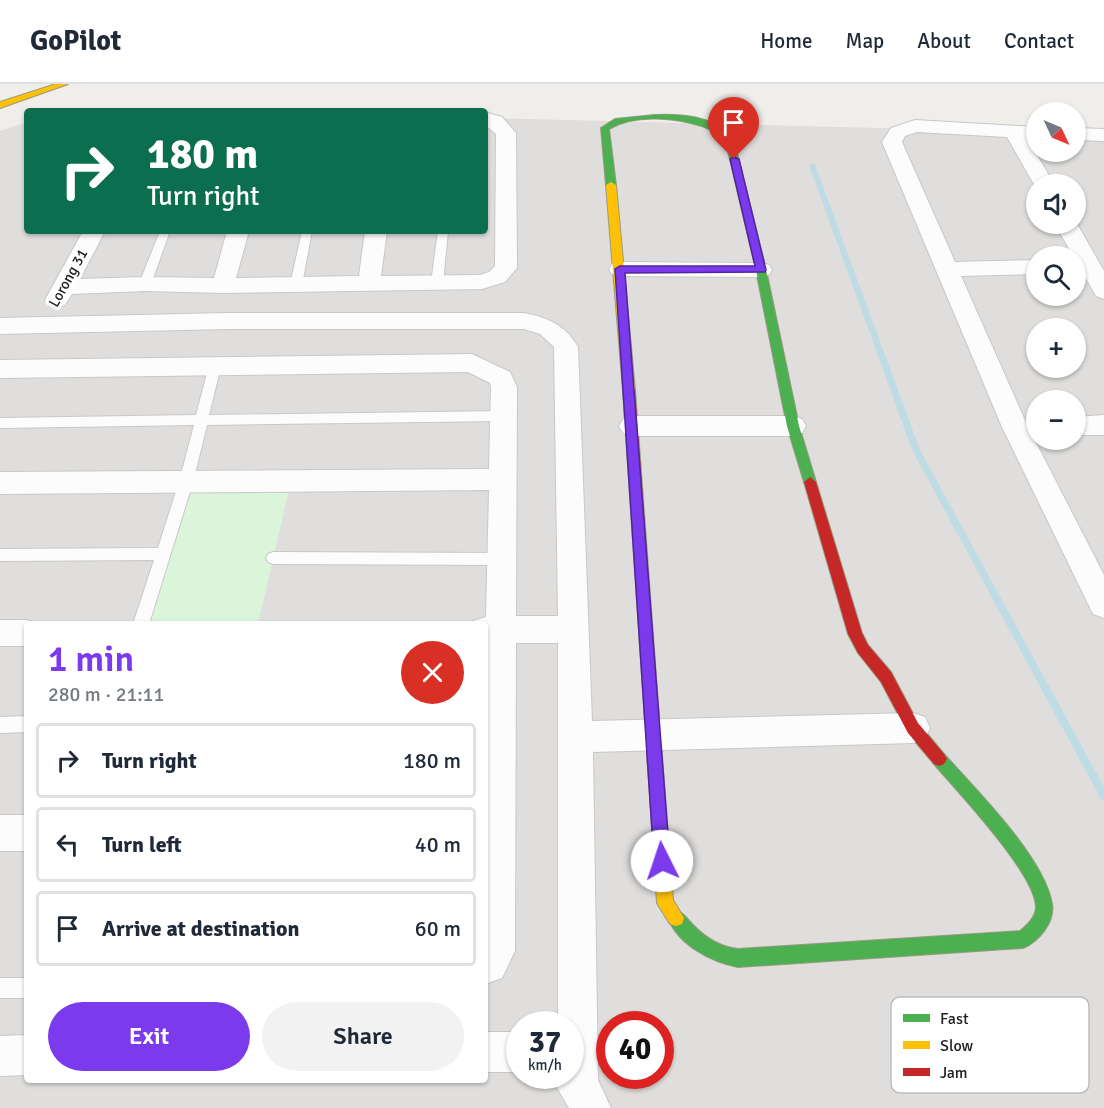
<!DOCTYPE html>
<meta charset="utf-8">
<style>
:root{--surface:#fff;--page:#f2f2f3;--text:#1f2937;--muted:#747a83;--line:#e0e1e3;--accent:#7c3aed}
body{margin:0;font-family:Signika,sans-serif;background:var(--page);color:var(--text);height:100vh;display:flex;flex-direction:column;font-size:22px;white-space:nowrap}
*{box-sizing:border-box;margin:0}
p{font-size:20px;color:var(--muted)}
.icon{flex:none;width:33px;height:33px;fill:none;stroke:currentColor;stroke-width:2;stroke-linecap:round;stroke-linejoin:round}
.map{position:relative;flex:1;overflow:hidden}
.panel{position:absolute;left:24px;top:537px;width:464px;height:462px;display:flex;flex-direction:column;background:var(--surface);border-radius:6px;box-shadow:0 2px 4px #0004}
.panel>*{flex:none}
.guide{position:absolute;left:24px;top:24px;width:464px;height:126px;border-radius:6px;box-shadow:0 2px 4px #0004;background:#0b6e4f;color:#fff;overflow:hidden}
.needle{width:39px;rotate:134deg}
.fabs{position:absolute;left:1026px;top:18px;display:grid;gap:12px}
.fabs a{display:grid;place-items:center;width:60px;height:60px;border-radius:50%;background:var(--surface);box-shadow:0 2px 4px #0004;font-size:30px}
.speed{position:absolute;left:506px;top:927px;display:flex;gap:12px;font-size:30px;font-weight:700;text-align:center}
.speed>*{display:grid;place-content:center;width:78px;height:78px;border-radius:50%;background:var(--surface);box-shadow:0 2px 4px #0004;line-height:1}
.speed small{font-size:15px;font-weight:400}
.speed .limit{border:9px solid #d22;background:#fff;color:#111}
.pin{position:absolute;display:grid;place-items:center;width:51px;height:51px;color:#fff;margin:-62px -26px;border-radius:50% 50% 50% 0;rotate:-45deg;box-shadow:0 0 6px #0007}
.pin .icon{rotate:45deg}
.me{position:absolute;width:66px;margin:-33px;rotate:356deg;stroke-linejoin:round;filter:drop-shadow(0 0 4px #0008)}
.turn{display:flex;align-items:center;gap:21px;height:126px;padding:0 24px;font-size:27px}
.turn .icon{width:78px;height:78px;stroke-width:2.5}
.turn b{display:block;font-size:42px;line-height:51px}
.round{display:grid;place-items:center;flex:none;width:63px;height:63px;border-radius:32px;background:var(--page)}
.overview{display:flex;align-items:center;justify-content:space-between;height:102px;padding:0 24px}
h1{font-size:36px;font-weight:600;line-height:45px;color:var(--accent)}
.primary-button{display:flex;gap:12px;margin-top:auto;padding:12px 24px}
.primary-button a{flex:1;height:69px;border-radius:36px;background:var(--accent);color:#fff;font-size:24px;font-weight:600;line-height:69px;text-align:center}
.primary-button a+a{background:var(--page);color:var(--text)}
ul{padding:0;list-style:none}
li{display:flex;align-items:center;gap:18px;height:75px;margin:0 12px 9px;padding:0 12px;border:3px solid var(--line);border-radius:6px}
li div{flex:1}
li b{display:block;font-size:22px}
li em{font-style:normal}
header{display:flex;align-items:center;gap:36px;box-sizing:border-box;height:84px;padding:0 30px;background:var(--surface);border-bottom:2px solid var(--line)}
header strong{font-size:28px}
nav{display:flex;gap:33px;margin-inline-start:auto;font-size:21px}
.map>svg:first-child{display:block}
.residential{fill:#dfdedc;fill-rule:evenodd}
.park{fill:#daf5da}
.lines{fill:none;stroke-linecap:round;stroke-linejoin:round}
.stream{fill:#bfdbe3;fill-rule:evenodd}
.lane-casing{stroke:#c9c8c7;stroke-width:2}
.street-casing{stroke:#c9c8c7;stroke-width:2}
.fast-casing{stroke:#999a82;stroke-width:2}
.slow-casing{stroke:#999a82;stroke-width:2}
.jam-casing{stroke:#999a82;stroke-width:2}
.lane{fill:#fdfcfc;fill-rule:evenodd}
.street{fill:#fdfcfc;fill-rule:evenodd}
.fast{fill:#4caf50;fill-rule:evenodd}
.slow{fill:#ffc107;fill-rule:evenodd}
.jam{fill:#c62828;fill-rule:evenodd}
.route{fill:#7c3aed;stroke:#51269a;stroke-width:1.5}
.labels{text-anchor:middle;stroke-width:6;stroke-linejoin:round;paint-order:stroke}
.far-street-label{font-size:15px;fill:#222;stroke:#fff}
.key{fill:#fff;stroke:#bdbdbd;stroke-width:1.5}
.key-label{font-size:16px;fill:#222}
</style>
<header>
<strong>GoPilot</strong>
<nav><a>Home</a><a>Map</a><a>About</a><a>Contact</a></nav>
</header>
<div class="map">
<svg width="1104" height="1024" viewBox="0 0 1104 1024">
<rect width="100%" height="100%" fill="#f0eeeb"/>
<path class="residential" d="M485,34L1036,48V68H1076V49L1104,50V1024H0V47L27,38V147H484ZM1036,100H1076V140H1036ZM1036,172H1076V212H1036ZM1036,244H1076V284H1036ZM1036,316H1076V356H1036ZM27,540H484V996H27ZM519,940H570V992H519ZM609,940H660V992H609Z"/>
<path class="park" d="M291,397L258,540H141L186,398Z"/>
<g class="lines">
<path class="stream" d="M812,79L815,81L920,366L1104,703V717L1101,715L912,366L809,81Z"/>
<defs>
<path id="lane" d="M160,147H170L151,200L149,203H141L139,200Z
M302,147H312L302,201L296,205L290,201Z
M438,147H448L443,199L437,203L431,199Z
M215,278L221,282L209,331L503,327L509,332L503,337L207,341L193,398L149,540H133L154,476L0,477V465L158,464L179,398L194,341L0,344V334L196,331L209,282Z
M273,468L501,469L506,471L508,475L506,479L501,481L273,480L268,478L266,474L268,470Z
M27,632V648L0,649V633Z
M0,894H27V914H0Z"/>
<path id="street" d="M484,28L502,33L516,49L517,184L505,198L482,205L223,209L145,207L72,210L65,221L57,224L49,221L45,216L83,147H105L80,195L145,193L214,194L227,147H249L236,194L359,192L365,147H387L381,192L480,191L489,188L495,182L496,50L484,40Z
M915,36L1036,43V55L1027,54L1054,100H1036V104L1007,53L917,48L905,52L902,58L955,178L1036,176V190L961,192L1028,343L1104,491V534L1093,530L1002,343L882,58L891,44Z
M1076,44L1104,45V57L1076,56Z
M1076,138L1104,187V215L1096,212L1055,140Z
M620,178L761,179L769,181L772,186L769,191L761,193L620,192L612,190L609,185L612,180Z
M228,229H524C549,234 565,241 578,263L592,637L913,629L925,633L930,644L925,655L913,659L593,668L598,996L611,1024H569L550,992H570V940H558V559H516L515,867L502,894L488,899L484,898V540H471L473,537L486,533L489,406L0,410V388L489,385L491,303L490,299L468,288L0,294V276L472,270L510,288L517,303L516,532H558L554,263L540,250L524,245H228L0,250V234Z
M1104,331V351H1076V333Z
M632,332H793L802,335L806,342L802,349L793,352H632L623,349L619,342L623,335Z
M0,536H27L38,540H27V562H0Z
M0,731H27V767H0Z
M484,948H519V988H484Z
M27,951V991L0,992V952Z"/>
<path id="fast" d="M655,31C682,30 713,32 733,53L766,186L799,342L816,398L814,401H806L804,398L787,342L756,186L725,54C698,34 639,27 609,45L616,101L611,104L606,101L601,44L615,35Z
M939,668L944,670C976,706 1044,773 1052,820C1055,838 1039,857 1023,864L738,883C711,878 679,861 668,834L670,828L676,826C684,829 688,836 694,842C707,855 720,863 738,865L1020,847C1027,841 1035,834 1036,824C1037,791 957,707 934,680L931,675L934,670Z"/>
<path id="slow" d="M56,0H68L0,24V18Z
M611,98L616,101L635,306L629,310L623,306L606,101Z
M650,600L655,602L657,607L673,816L684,834L682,840L676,842L670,840L657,819L643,607L645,602Z"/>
<path id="jam" d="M629,302L635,306L657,607L655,612L650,614L645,612L643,607L623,306Z
M810,393L816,398L862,549L868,561L891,588L918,639L944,670L947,675L944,680L939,682L934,680L908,649L881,598L858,569L848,550L804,398Z"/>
</defs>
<use href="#lane" class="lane-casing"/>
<use href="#street" class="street-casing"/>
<use href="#fast" class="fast-casing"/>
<use href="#slow" class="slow-casing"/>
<use href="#jam" class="jam-casing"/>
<use href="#lane" class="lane"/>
<use href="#street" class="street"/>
<use href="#fast" class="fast"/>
<use href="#slow" class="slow"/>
<use href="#jam" class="jam"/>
</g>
<path class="route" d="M734,73L739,75L766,186L765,188L625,189L670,777L668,782L662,785L656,782L654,777L615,185L620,182H755L730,75Z"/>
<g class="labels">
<g class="far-street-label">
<text transform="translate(68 194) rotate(-61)" y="5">Lorong 31</text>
</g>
</g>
<rect x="891" y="913" width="198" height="96" rx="9" class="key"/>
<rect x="903" y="930" width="27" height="8" fill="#4caf50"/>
<rect x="903" y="957" width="27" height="8" fill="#ffc107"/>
<rect x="903" y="984" width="27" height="8" fill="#c62828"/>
<g class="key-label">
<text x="940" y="940">Fast</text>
<text x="940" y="967">Slow</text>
<text x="940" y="994">Jam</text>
</g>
</svg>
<div class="fabs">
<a><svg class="needle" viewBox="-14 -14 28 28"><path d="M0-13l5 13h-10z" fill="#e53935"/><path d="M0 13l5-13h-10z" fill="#747a83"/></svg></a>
<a><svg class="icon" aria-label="sound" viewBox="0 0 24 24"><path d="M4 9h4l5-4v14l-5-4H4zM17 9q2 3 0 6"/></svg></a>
<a><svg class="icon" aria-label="search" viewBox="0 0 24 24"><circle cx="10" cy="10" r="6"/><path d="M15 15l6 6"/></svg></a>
<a>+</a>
<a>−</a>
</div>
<div class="speed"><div>37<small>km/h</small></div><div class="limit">40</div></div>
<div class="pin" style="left:734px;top:75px;background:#d93025"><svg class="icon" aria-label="arrive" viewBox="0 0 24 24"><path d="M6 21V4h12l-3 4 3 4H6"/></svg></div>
<svg class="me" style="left:662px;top:777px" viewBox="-20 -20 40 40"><circle r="19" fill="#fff"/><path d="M0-13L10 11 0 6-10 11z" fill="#7c3aed"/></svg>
<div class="guide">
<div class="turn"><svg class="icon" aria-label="right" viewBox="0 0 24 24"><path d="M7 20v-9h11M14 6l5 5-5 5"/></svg><div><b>180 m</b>Turn right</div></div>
</div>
<section class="panel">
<div class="overview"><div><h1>1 min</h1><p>280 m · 21:11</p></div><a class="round" style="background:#d93025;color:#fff"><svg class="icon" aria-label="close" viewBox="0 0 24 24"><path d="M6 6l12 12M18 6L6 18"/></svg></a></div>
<ul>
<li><svg class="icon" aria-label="right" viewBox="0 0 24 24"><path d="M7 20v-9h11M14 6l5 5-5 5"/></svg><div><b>Turn right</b></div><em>180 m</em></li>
<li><svg class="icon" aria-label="left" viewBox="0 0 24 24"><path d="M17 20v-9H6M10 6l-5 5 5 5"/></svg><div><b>Turn left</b></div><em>40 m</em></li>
<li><svg class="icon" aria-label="arrive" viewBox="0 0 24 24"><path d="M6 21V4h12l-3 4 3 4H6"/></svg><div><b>Arrive at destination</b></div><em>60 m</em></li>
</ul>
<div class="primary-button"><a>Exit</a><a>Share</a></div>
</section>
</div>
